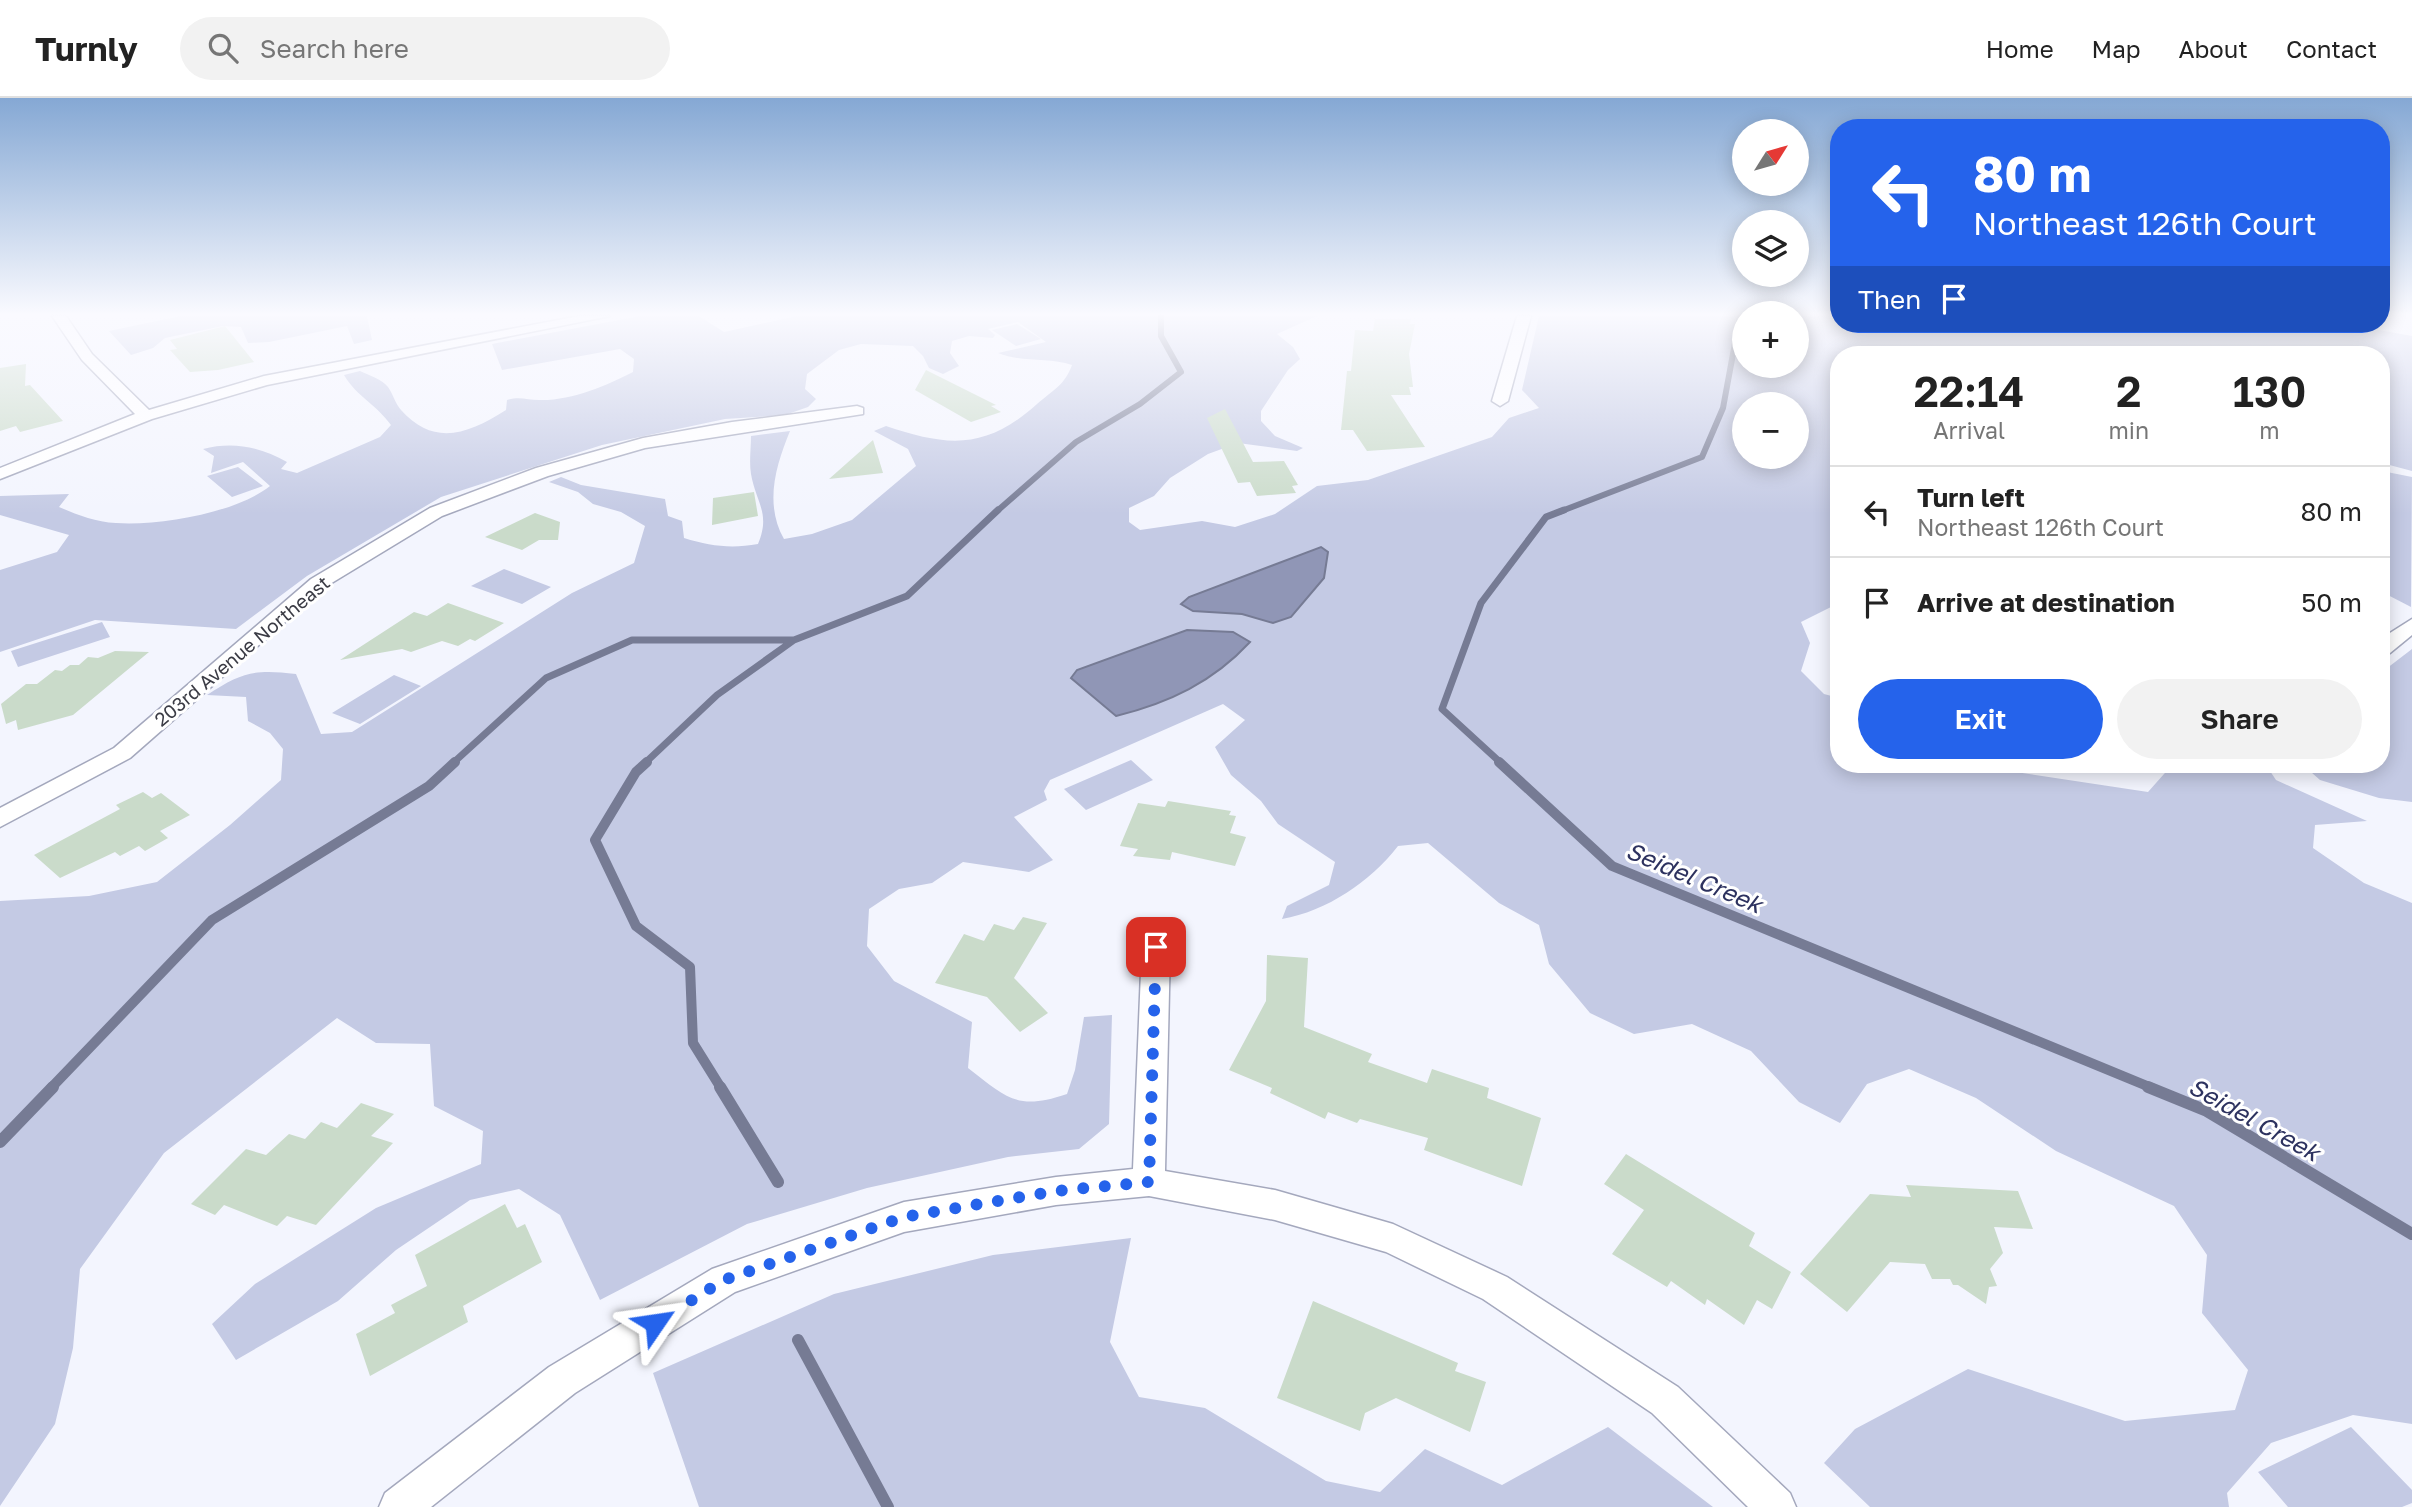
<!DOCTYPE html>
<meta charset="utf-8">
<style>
:root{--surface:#fff;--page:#f2f2f2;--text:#222;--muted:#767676;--line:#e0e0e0;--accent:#2563eb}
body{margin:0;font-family:"Golos Text",sans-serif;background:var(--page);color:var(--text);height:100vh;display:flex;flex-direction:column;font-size:26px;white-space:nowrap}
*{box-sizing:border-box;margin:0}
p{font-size:23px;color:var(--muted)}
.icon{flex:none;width:38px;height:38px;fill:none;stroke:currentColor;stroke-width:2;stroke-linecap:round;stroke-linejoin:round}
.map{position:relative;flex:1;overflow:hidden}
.panel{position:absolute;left:1830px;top:248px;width:560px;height:427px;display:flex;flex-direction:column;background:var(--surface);border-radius:28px;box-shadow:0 4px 18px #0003}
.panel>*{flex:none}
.banner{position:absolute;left:1830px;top:21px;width:560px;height:214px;border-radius:28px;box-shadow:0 4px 18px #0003;background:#2563eb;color:#fff;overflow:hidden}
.needle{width:46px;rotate:53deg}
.buttons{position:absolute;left:1732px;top:21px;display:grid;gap:14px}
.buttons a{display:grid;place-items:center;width:77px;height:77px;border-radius:50%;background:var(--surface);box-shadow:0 4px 18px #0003;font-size:35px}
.pin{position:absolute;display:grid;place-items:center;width:60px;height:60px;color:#fff;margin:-30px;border-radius:14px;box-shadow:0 4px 10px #0006}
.me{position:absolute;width:77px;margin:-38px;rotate:58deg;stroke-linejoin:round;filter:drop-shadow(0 0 5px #0008)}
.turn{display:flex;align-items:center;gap:24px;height:147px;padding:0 28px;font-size:32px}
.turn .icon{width:91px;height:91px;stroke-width:2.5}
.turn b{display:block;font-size:49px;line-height:60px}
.then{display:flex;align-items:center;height:66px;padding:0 28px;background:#0003;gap:14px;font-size:26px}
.eta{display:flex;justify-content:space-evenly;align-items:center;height:119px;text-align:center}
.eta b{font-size:42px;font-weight:600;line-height:49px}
.primary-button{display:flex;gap:14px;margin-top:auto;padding:14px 28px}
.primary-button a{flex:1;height:80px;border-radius:42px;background:var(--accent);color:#fff;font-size:28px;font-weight:600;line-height:80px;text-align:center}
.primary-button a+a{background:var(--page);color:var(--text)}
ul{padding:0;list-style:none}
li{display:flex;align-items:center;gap:21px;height:91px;padding:0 28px;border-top:2px solid var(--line)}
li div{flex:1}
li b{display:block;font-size:26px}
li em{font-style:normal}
header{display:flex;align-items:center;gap:42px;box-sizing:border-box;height:98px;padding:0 35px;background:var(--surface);border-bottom:2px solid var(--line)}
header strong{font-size:33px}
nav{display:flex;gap:38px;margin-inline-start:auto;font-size:24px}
.search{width:490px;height:63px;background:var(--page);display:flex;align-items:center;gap:18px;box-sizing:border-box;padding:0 24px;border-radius:38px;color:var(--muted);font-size:26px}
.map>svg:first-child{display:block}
.green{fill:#c4cae4;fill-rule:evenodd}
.water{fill:#9096b6;stroke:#767b94;stroke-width:2}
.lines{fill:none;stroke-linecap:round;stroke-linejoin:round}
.stream-far3{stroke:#767b94;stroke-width:6}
.stream-far2{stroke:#767b94;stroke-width:7}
.stream-far1{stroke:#767b94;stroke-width:10}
.stream{stroke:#767b94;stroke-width:12}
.building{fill:#cadbca}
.street-casing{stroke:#a4a8bd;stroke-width:3}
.street{fill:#fff;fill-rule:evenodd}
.route{stroke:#2563eb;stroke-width:12;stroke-dasharray:0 21.6}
.labels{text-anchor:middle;stroke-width:6;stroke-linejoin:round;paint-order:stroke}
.far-street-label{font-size:19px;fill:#3b3c45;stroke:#fff}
.water-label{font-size:24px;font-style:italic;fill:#2d325f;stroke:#fff}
</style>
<header>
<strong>Turnly</strong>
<div class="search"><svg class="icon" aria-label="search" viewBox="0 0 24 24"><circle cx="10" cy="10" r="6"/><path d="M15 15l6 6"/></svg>Search here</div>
<nav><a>Home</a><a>Map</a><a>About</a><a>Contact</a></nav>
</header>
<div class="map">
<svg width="2412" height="1409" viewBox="0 0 2412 1409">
<rect width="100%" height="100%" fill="#f3f5fe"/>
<path class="green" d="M181,218H367L372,242L354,246L347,228L269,244L248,245L241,229L223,228L165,240L153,250L131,257L109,233Z
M640,218H699L724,234L797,218H1317L1277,236L1293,249L1300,261L1288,272L1261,313V323L1275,338L1303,350L1297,353L1238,345L1208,356L1170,380L1154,398L1129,410V424L1140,432L1202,423L1235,429L1275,416L1317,388L1368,382L1492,339L1509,320L1539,310L1522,292L1539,218H1745V268H1797V218H1839V226H2346L2412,238V373L2382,365L2386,361L2382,358V257H1839V505L1801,524L1810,545L1801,573L1824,596L1839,600V667H1970L2148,694L2172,667H2266L2276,682L2367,723L2315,727L2313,750L2364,785L2412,805V1326L2353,1317L2271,1345L2227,1395L2229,1409H1870L1824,1365L1855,1331L1968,1271L2125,1323L2235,1312L2248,1272L2202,1215L2207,1157L2174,1108L2056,1053L1976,1000L1909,971L1867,986L1840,1025L1799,1004L1751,953L1692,926L1634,936L1590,915L1549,866L1539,827L1499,805L1428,745L1398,748C1370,784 1327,813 1282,821L1287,808L1329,787L1335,764L1278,726L1261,703L1231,677L1215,649L1245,622L1223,606L1050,682L1044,693L1047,702L1014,719L1053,762L1029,774L963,764L932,785L899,791L869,811L867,848L894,883L972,924L968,970C1007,1000 1017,1013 1067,996L1075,972L1084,919L1112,917L1109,1026L1079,1051L1008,1059L867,1090L747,1126L600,1202L560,1117L519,1091L470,1102L396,1152L338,1203L236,1262L212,1226L255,1186L376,1110L481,1066L483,1033L434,1008L430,946L376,945L337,920L164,1055L80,1171L73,1250L55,1326L0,1408V803L89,798L157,784L230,727L281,682L283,651L270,635L248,623L246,599L207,597C242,574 255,571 296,576L321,636L352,634L572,495L634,465L645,428L621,414L593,406L578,394L549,384L561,379L581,387L665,401L668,418L682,423L684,440C710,448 731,451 758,446C771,415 756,405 751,376C749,364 751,350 751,338L790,333C776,367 764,406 784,441L812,436L852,422L916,368L908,351L874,333L886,328C948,349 986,352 1037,306C1053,292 1065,287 1072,267C1048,259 1023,265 998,255L1046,244L1018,224L988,231L995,237L993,240L969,238L952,243L950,255L959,268L943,276L929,270L923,258L913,248L861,246L839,252L807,276L805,291L816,301L808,309L785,317L725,321L602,347L441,399L307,478L236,531L95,522L0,554V472L57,454L69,437L0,417V398L69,396L59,409C78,417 95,424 116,425C159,428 236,415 270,388L243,364L211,375L214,358L203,351C233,343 261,349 287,364L281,371L297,375L380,339L391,327C376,306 356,298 344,277L360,273C368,277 382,281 388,289C393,296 395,305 401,312C434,349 468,336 506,312L507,302C520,298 527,302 539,302C571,303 606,288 633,274L634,261L620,251L502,272L492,246ZM1745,306H1797V359H1745Z
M1017,226L1041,241L1016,248L992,232Z
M238,369L263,388L232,399L207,378Z
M2382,373L2412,379L2411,509L2382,494V450L2384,449L2382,447Z
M504,471L551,489L522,506L471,488Z
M102,524L110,539L18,569L11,553Z
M2412,551V704L2379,700L2320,682L2303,667H2382V574Z
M394,577L421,588L360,626L332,615Z
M1131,662L1153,682L1086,712L1064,691Z
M1131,1140L1110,1244L1139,1299L1205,1310L1326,1383L1380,1394L1425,1351L1502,1387L1608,1329L1713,1409H699L653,1275L834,1196L993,1157Z
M2351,1329L2412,1392V1405L2402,1409H2288L2258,1374Z"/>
<path class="water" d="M1321,449L1328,454L1324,480L1291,519L1273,525L1242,516L1193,513L1181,506L1189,499Z
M1187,532L1233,534L1250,544C1213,584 1169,605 1116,618L1071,580L1077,572Z"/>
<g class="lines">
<path class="stream-far3" d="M996,414L1076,344L1140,306L1181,274L1161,238V218
M1559,414L1702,359L1723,310L1740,218"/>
<path class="stream-far2" d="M453,665L546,580L632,542H794L907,498L998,412
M645,665L717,597L794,542
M1501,665L1442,611L1481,505L1546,419L1564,412"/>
<path class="stream-far1" d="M647,664L636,674L595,742L636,828L690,869L693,945L721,990
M1499,664L1612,768L2152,990
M51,990L212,822L429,688L455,664"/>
<path class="stream" d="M720,989L778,1084
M2148,989L2207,1013L2412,1136
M0,1044L53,989
M798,1242L888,1409"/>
</g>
<path class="building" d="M1375,221H1411L1410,226H1415L1409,256L1413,289H1409L1411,297H1391L1425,349L1367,353L1353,332H1341L1347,273H1351L1355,232L1373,233Z
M225,228L254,264L218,272L190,274L170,252L177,251L170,242Z
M26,266L25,288L30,287L63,323L20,334L16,328L0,333V270Z
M926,272L996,307L991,308L1001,314L971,324L915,292Z
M1225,311L1253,364L1284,363L1298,387L1292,388L1296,395L1257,398L1250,384L1238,385L1207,320Z
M873,342L883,375L829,381Z
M754,394L758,418L712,427L713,400Z
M535,415L560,424L558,442H539L522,452L485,439Z
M448,505L504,525L475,543L470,541L458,548L442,543L411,554L402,551L340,562L414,514L427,518Z
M115,553L149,554L73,617L18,632L16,622L6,626L1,606L26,586H37L55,572L62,573L70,567H79L88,559L98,560Z
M143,694L152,700L161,695L190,717L160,733L168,740L145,753L139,748L120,758L115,754L60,780L34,757L120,711L116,707Z
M1168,703L1231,713L1229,717L1236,718L1230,735L1246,739L1235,768L1172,754L1170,762L1133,758L1138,751L1120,748L1138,705L1165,709Z
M1023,819L1047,825L1014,880L1048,915L1020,934L987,899L935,885L964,836L984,843L994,826L1014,832Z
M1267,857L1308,860L1304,929L1372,956L1368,964L1427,985L1432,971L1489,990L1487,1000L1541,1020L1522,1088L1424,1052L1428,1040L1360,1021L1357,1025L1328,1014L1325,1021L1270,995L1272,990L1229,972L1266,903Z
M361,1005L394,1016L371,1038L393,1045L316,1127L287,1118L277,1128L224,1107L215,1117L191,1106L246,1051L266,1057L289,1036L305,1041L321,1024L337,1030Z
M1626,1056L1755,1135L1749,1148L1791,1174L1772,1211L1757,1202L1744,1227L1707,1201L1705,1207L1671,1183L1667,1189L1612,1156L1644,1112L1604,1086Z
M1906,1087L2018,1093L2033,1131L1994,1129L2003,1155L1990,1171L1997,1188L1989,1189L1986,1206L1958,1187H1953L1950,1181H1932L1925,1166L1890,1164L1847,1214L1800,1176L1870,1096L1911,1099Z
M505,1106L517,1130L525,1126L542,1164L463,1208L468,1224L370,1278L356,1236L395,1215L391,1207L427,1188L415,1157Z
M1313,1203L1458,1265L1455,1273L1486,1284L1470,1334L1396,1300L1365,1315L1360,1333L1277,1300Z"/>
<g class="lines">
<defs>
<path id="street" d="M52,218H66L92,256L149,312L264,278L579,218H610L267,287L152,321L0,381V370L135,316L82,262Z
M1517,218H1531L1508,303L1500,308L1492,303Z
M857,308L863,310V316L645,350L548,378L442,418L325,489L130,660L0,729V710L114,650L311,481L430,410L536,370L643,340L732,324Z
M2412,521V537L2390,555L2382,556V540Z
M1156,839L1166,842L1170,849L1165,1073L1275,1092L1393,1126L1507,1179L1678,1289L1790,1395L1796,1409H1748L1652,1315L1483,1201L1386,1154L1275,1122L1149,1098L1056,1107L904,1134L735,1194L575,1295L431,1409H379L385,1395L549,1269L712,1171L904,1104L1056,1079L1133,1071L1142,849L1146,842Z"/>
</defs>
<use href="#street" class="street-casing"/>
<use href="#street" class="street"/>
</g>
<linearGradient id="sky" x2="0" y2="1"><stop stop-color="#85a8d4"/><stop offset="0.52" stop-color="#fafaff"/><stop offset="1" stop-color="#fafaff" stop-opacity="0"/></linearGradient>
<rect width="2412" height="416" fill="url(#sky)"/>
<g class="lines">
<path class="route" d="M655,1225L724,1182L904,1119L1056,1093L1149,1084L1156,849"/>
</g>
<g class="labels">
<g class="far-street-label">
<text transform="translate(242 553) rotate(-40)" y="7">203rd Avenue Northeast</text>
</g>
<g class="water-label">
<text transform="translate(1694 780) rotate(23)" y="8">Seidel Creek</text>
<text transform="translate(2254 1022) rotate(29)" y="8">Seidel Creek</text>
</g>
</g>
</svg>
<div class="buttons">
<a><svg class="needle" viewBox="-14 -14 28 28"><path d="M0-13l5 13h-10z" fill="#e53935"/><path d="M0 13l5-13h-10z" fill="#767676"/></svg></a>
<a><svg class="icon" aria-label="layers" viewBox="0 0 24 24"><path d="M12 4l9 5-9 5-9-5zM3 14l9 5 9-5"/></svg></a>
<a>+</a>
<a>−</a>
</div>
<div class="pin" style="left:1156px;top:849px;background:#d93025"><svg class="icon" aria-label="arrive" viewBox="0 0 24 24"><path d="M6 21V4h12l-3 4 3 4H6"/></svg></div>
<svg class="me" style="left:655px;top:1225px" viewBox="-20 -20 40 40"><path d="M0-17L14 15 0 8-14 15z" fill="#2563eb" stroke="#fff" stroke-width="4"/></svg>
<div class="banner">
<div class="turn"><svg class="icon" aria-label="left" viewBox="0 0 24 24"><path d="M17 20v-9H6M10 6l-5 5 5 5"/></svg><div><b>80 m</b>Northeast 126th Court</div></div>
<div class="then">Then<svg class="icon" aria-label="arrive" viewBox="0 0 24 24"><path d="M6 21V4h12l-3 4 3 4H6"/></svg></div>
</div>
<section class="panel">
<div class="eta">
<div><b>22:14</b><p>Arrival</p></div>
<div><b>2</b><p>min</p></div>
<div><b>130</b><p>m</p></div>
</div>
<ul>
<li><svg class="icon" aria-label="left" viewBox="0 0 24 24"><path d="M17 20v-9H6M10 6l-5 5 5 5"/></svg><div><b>Turn left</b><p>Northeast 126th Court</p></div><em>80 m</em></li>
<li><svg class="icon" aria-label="arrive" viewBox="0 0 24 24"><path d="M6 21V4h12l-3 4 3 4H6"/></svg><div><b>Arrive at destination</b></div><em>50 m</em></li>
</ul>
<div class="primary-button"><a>Exit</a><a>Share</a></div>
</section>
</div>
